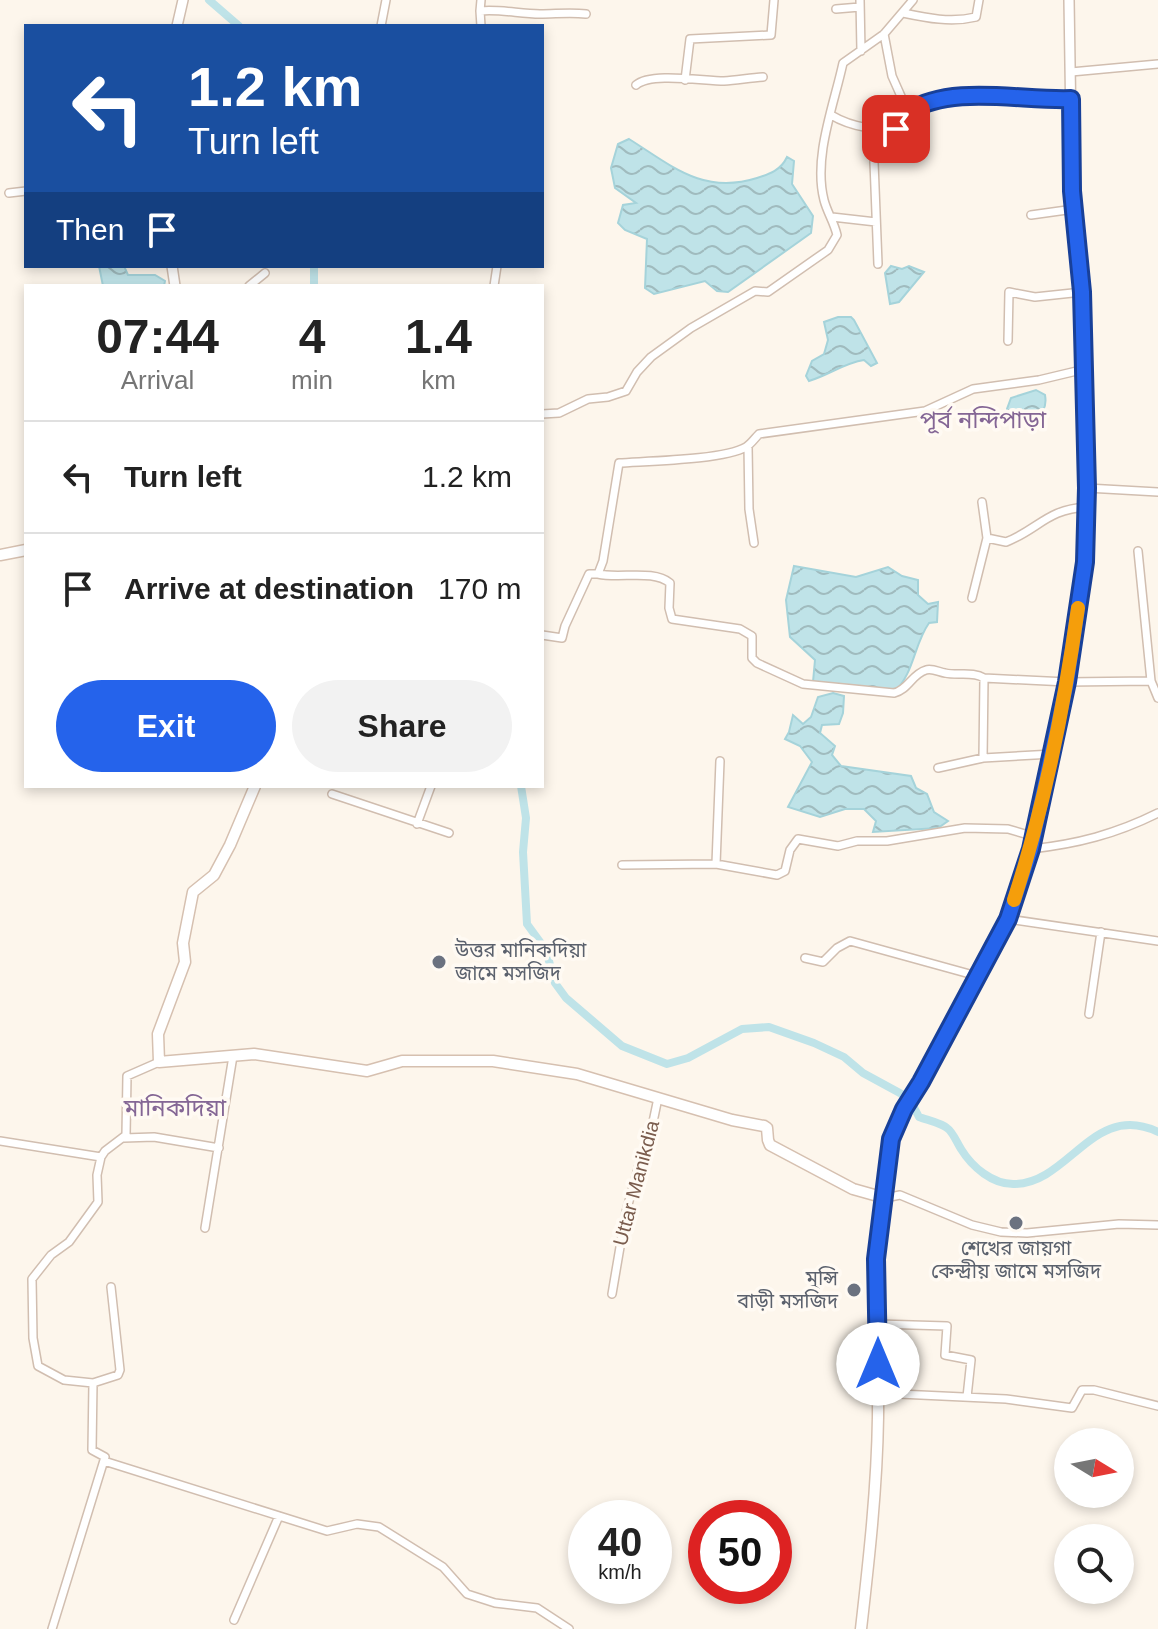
<!DOCTYPE html>
<meta charset="utf-8">
<style>
:root{--surface:#fff;--page:#f2f2f2;--text:#222;--muted:#767676;--line:#e0e0e0;--accent:#2563eb}
body{margin:0;font-family:Arial,"Noto Sans Bengali",sans-serif;background:var(--page);color:var(--text);height:100vh;display:flex;flex-direction:column;font-size:30px;white-space:nowrap}
*{box-sizing:border-box;margin:0}
p{font-size:26px;color:var(--muted)}
.icon{flex:none;width:44px;height:44px;fill:none;stroke:currentColor;stroke-width:2;stroke-linecap:round;stroke-linejoin:round}
.map{position:relative;flex:1;overflow:hidden}
.sheet{position:absolute;left:24px;top:284px;width:520px;height:504px;display:flex;flex-direction:column;background:var(--surface);border-radius:0px;box-shadow:0 4px 12px #0003}
.sheet>*{flex:none}
.guide{position:absolute;left:24px;top:24px;width:520px;height:244px;border-radius:0px;box-shadow:0 4px 12px #0003;background:#1a4fa0;color:#fff;overflow:hidden}
.needle{width:52px;rotate:100deg}
.fabs{position:absolute;left:1054px;top:1428px;display:grid;gap:16px}
.fabs a{display:grid;place-items:center;width:80px;height:80px;border-radius:50%;background:var(--surface);box-shadow:0 4px 12px #0003;font-size:40px}
.speed{position:absolute;left:568px;top:1500px;display:flex;gap:16px;font-size:40px;font-weight:700;text-align:center}
.speed>*{display:grid;place-content:center;width:104px;height:104px;border-radius:50%;background:var(--surface);box-shadow:0 4px 12px #0003;line-height:1}
.speed small{font-size:20px;font-weight:400}
.speed .limit{border:12px solid #d22;background:#fff;color:#111}
.pin{position:absolute;display:grid;place-items:center;width:68px;height:68px;color:#fff;margin:-34px;border-radius:16px;box-shadow:0 4px 12px #0006}
.me{position:absolute;width:88px;margin:-44px;rotate:0deg;stroke-linejoin:round;filter:drop-shadow(0 0 6px #0008)}
.turn{display:flex;align-items:center;gap:28px;height:168px;padding:0 32px;font-size:36px}
.turn .icon{width:104px;height:104px;stroke-width:2.5}
.turn b{display:block;font-size:56px;line-height:68px}
.then{display:flex;align-items:center;height:76px;padding:0 32px;background:#0003;gap:16px;font-size:30px}
.eta{display:flex;justify-content:space-evenly;align-items:center;height:136px;text-align:center}
.eta b{font-size:48px;font-weight:600;line-height:56px}
.cta{display:flex;gap:16px;margin-top:auto;padding:16px 32px}
.cta a{flex:1;height:92px;border-radius:48px;background:var(--accent);color:#fff;font-size:32px;font-weight:600;line-height:92px;text-align:center}
.cta a+a{background:var(--page);color:var(--text)}
ul{padding:0;list-style:none}
li{display:flex;align-items:center;gap:24px;height:112px;padding:0 32px;border-top:2px solid var(--line)}
li div{flex:1}
li b{display:block;font-size:30px}
li em{font-style:normal}
.map>svg:first-child{display:block}
.water{fill:url(#water-waves);stroke:#a5d3da;stroke-width:2}
.lines{fill:none;stroke-linecap:round;stroke-linejoin:round}
.canal{stroke:#bfe3e8;stroke-width:8}
.minor-casing{stroke:#d1beb0;stroke-width:10}
.tertiary-casing{stroke:#d1beb0;stroke-width:12}
.secondary-casing{stroke:#d6c0b0;stroke-width:13}
.minor{stroke:#fff;stroke-width:7}
.tertiary{stroke:#fff;stroke-width:9}
.secondary{stroke:#fff;stroke-width:10}
.route-casing{stroke:#184099;stroke-width:20}
.route{stroke:#2563eb;stroke-width:14}
.slow{stroke:#f59e0b;stroke-width:14}
.worship-dot{fill:#6b7280;stroke:#fffaf3;stroke-width:3}
.labels{text-anchor:middle;stroke-width:7;stroke-linejoin:round;paint-order:stroke}
.worship-label{font-size:20px;fill:#5b616d;stroke:#fffaf3;text-anchor:start}
.street-label{font-size:20px;fill:#7a5c4d;stroke:#fffaf3}
.quarter-label{font-size:24px;fill:#846695;stroke:#fffaf3}
</style>
<div class="map">
<svg width="1158" height="1629" viewBox="0 0 1158 1629">
<defs>
<pattern id="water-waves" width="16" height="10" patternUnits="userSpaceOnUse" patternTransform="scale(2)"><rect width="16" height="10" fill="#bfe3e8"/><path d="M0 5q4-4 8 0t8 0" fill="none" stroke="#a0bbbe"/></pattern>
</defs>
<rect width="100%" height="100%" fill="#fdf6ec"/>
<path class="water" d="M629,139C672,166 703,195 757,178C770,174 781,170 787,157L794,161L792,184L813,216L811,233L728,292L717,291L705,281L654,294L645,288L647,239L625,230L618,223L623,205L636,203L615,188L611,168L618,144Z
M99,266H124L128,275H155L165,281L164,286H103Z
M891,266L902,269L909,266L924,272L899,302L890,304L885,273Z
M838,317H851L854,320L877,363L871,366L864,360C844,363 829,375 809,381L806,376L812,361L824,354L828,340L824,322Z
M1036,390L1045,395C1049,418 1027,425 1008,419L1007,409L1011,398Z
M794,566L856,577L888,567L902,576L918,580V595L928,604L938,602L937,622L929,623C914,644 914,674 894,692L813,682L815,660L790,637L786,600Z
M833,693L844,696L843,713L839,724L822,725L820,733L835,746L832,755L841,766L911,776L916,788L927,794L934,812L948,821L938,828L873,832L876,821L864,809H845L820,817L788,807L812,762L800,746L785,739L789,732L793,715L803,724L811,717L818,697Z"/>
<g class="lines">
<path class="canal" d="M209,0L239,26
M314,266V286
M521,786L526,818L523,852L527,924L546,950L555,983L566,998L622,1046L667,1064L688,1058L742,1029L769,1027L814,1043L844,1057L863,1073L909,1098L919,1117C927,1120 941,1123 947,1128C953,1132 957,1143 961,1149C972,1167 993,1185 1015,1184C1069,1183 1094,1101 1158,1132"/>
<defs>
<path id="minor" d="M481,0L480,11C501,9 520,14 540,14C556,14 570,12 586,14
M860,0L861,51
M836,9L860,7
M480,11L481,26
M903,13C927,18 951,23 976,17L979,0
M381,26L386,0
M1071,72L1158,64
M685,80L690,39L771,35L774,0
M636,85C651,72 703,81 724,81C737,80 750,78 763,77
M908,112C951,84 1021,101 1071,99
M831,115C851,127 882,133 904,126L908,112L892,76L884,34
M874,162L878,264
M9,193L26,191
M1031,215L1074,209
M832,217L876,222
M249,286L265,273
M494,286L497,266
M1008,341L1009,292L1035,297L1082,292
M542,414L559,413L588,399L608,397L626,391L637,372L651,357L691,328L755,291L768,292L828,250L837,235C834,222 827,212 824,200C813,157 834,105 843,63L884,34L913,0
M748,446L749,509L754,543
M1087,488L1158,492
M987,538L1006,542C1039,529 1047,509 1087,507
M1138,551L1151,681
M598,574C620,579 653,569 670,583L669,608L672,619L740,629L752,636V658L757,663L803,684L894,693C908,690 912,674 926,670C932,668 939,672 945,673C958,676 973,671 984,678
M972,598L987,538L982,502
M542,635L562,638L565,626L589,574H598L603,561L619,463C647,461 724,460 746,447C751,444 755,438 759,434L925,411L973,389L1039,380L1085,369
M983,758L984,678L1067,682L1151,681L1158,698
M938,768L983,758L1053,754
M332,794L449,833
M417,824L431,786
M1031,849C1077,844 1116,834 1158,813
M716,864L720,761
M622,865L716,864L777,875L785,871L790,850L798,839L838,846L857,841H887L965,828L1008,829L1032,836
M1008,919L1158,941
M805,958L823,962L837,948L850,941L977,976
M1089,1014L1101,932
M124,1138L154,1137L219,1148
M0,1141L101,1157L105,1151L126,1135L127,1076L159,1062
M885,1198L900,1195L972,1225L1001,1232L1027,1233L1119,1224L1158,1225
M205,1228L233,1056
M612,1294L626,1212L639,1165L648,1146L658,1098
M878,1324L947,1326L945,1355L971,1360L967,1397
M93,1383L64,1380L38,1366L33,1338L32,1279L51,1255L69,1242L98,1202L97,1175L101,1157
M878,1393L1006,1399L1072,1408L1082,1390H1094L1158,1406
M104,1461L327,1531L357,1524L379,1527L443,1567L467,1594L495,1603L537,1608L569,1629
M234,1620L279,1516
M52,1629L105,1457L92,1450L93,1383L118,1375L120,1370L111,1287"/>
<path id="tertiary" d="M177,26L183,0
M172,266L175,286
M885,1198L891,1139L904,1109L921,1082L1008,919L1031,849L1067,682L1085,562L1087,488L1082,292L1072,191L1069,0"/>
<path id="secondary" d="M0,555L26,550
M255,786L230,845L214,875L193,892L183,943L185,962L158,1034L159,1062L254,1054L367,1071L402,1061H493L577,1074L732,1120L764,1126L767,1128L768,1140L770,1145L853,1189L885,1198C870,1270 879,1344 878,1417C877,1488 869,1559 861,1629"/>
</defs>
<use href="#minor" class="minor-casing"/>
<use href="#tertiary" class="tertiary-casing"/>
<use href="#secondary" class="secondary-casing"/>
<use href="#minor" class="minor"/>
<use href="#tertiary" class="tertiary"/>
<use href="#secondary" class="secondary"/>
</g>
<g class="lines">
<defs>
<path id="route" d="M878,1364L876,1259L891,1139L904,1109L921,1082L1008,919L1031,849L1067,682L1085,562L1087,488L1082,292L1072,191L1071,99C1021,101 951,84 908,112L904,126L896,129"/>
</defs>
<use href="#route" class="route-casing"/>
<use href="#route" class="route"/>
<path class="slow" d="M1014,900C1045,805 1064,707 1078,608"/>
</g>
<g class="worship-dot">
<circle cx="439" cy="962" r="8"/>
<circle cx="1016" cy="1223" r="8"/>
<circle cx="854" cy="1290" r="8"/>
</g>
<g class="labels">
<g class="worship-label">
<text x="455" y="957">উত্তর মানিকদিয়া<tspan x="455" dy="23">জামে মসজিদ</tspan></text>
<text x="1016" y="1255" text-anchor="middle">শেখের জায়গা<tspan x="1016" dy="23">কেন্দ্রীয় জামে মসজিদ</tspan></text>
<text x="838" y="1285" text-anchor="end">মুন্সি<tspan x="838" dy="23">বাড়ী মসজিদ</tspan></text>
</g>
<g class="street-label">
<text transform="translate(636 1183) rotate(-75)" y="7">Uttar Manikdia</text>
</g>
<g class="quarter-label">
<text x="983" y="428">পূর্ব নন্দিপাড়া</text>
<text x="175" y="1116">মানিকদিয়া</text>
</g>
</g>
</svg>
<div class="fabs">
<a><svg class="needle" viewBox="-14 -14 28 28"><path d="M0-13l5 13h-10z" fill="#e53935"/><path d="M0 13l5-13h-10z" fill="#767676"/></svg></a>
<a><svg class="icon" aria-label="search" viewBox="0 0 24 24"><circle cx="10" cy="10" r="6"/><path d="M15 15l6 6"/></svg></a>
</div>
<div class="speed"><div>40<small>km/h</small></div><div class="limit">50</div></div>
<div class="pin" style="left:896px;top:129px;background:#d93025"><svg class="icon" aria-label="arrive" viewBox="0 0 24 24"><path d="M6 21V4h12l-3 4 3 4H6"/></svg></div>
<svg class="me" style="left:878px;top:1364px" viewBox="-20 -20 40 40"><circle r="19" fill="#fff"/><path d="M0-13L10 11 0 6-10 11z" fill="#2563eb"/></svg>
<div class="guide">
<div class="turn"><svg class="icon" aria-label="left" viewBox="0 0 24 24"><path d="M17 20v-9H6M10 6l-5 5 5 5"/></svg><div><b>1.2 km</b>Turn left</div></div>
<div class="then">Then<svg class="icon" aria-label="arrive" viewBox="0 0 24 24"><path d="M6 21V4h12l-3 4 3 4H6"/></svg></div>
</div>
<section class="sheet">
<div class="eta">
<div><b>07:44</b><p>Arrival</p></div>
<div><b>4</b><p>min</p></div>
<div><b>1.4</b><p>km</p></div>
</div>
<ul>
<li><svg class="icon" aria-label="left" viewBox="0 0 24 24"><path d="M17 20v-9H6M10 6l-5 5 5 5"/></svg><div><b>Turn left</b></div><em>1.2 km</em></li>
<li><svg class="icon" aria-label="arrive" viewBox="0 0 24 24"><path d="M6 21V4h12l-3 4 3 4H6"/></svg><div><b>Arrive at destination</b></div><em>170 m</em></li>
</ul>
<div class="cta"><a>Exit</a><a>Share</a></div>
</section>
</div>
